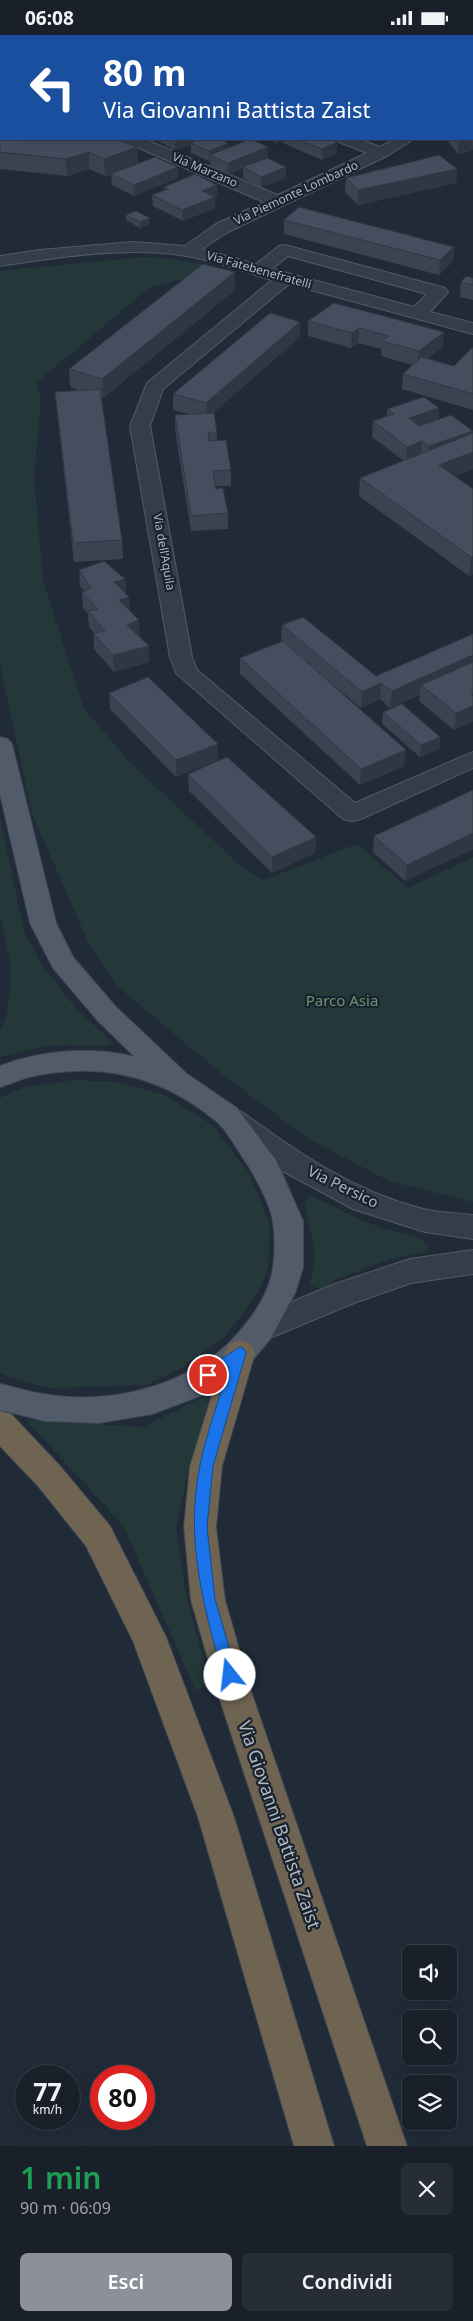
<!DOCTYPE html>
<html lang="it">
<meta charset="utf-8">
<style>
:root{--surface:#19202a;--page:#262d36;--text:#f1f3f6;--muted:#9fa3a8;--line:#373e47;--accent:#8c9099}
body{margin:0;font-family:"Noto Sans",sans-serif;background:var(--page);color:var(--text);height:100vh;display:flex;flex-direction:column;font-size:19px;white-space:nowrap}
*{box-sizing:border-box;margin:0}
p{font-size:16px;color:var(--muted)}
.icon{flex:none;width:28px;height:28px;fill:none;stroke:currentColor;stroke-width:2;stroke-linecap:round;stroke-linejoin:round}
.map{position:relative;height:2111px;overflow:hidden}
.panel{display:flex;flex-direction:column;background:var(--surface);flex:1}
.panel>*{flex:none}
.hud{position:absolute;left:0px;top:0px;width:474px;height:105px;box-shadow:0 5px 20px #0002,0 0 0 1px var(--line);background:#1a4fa0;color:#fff;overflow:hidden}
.fabs{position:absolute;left:402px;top:1910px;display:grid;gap:10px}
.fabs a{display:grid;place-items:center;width:55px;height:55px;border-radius:8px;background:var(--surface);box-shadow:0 5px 20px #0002,0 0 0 1px var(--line);font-size:25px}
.speed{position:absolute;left:15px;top:2030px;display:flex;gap:10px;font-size:25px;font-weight:700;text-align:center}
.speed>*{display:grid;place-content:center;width:65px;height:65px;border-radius:50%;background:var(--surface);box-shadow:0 5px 20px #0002,0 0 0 1px var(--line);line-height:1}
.speed small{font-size:12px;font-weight:400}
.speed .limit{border:8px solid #d22;background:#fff;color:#111}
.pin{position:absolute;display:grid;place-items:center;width:42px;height:42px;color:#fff;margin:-21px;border:2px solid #fff;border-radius:50%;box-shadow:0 1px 5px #0007}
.me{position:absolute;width:55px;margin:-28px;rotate:344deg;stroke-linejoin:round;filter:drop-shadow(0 0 4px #0008)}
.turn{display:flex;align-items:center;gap:18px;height:105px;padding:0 20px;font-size:22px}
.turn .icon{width:65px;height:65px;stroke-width:2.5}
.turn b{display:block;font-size:35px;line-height:42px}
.round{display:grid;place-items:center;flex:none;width:52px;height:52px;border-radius:8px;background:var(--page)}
.headline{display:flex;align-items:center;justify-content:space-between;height:85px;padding:0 20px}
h1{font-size:30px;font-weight:600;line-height:38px;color:#1e9e55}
.primary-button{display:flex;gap:10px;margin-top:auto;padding:10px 20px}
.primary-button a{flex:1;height:58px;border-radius:8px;background:var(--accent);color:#fff;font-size:20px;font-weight:600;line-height:58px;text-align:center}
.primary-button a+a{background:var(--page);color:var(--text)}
.status{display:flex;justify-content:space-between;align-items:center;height:35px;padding:0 25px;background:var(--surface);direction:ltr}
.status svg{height:14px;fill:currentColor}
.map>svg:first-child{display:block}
.green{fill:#24383a}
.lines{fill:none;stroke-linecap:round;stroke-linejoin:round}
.minor-casing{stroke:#525a66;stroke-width:2}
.major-casing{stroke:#3e4652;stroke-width:2}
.highway-casing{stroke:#3f4753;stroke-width:2}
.minor{fill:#343d49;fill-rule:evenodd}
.major{fill:#525b69;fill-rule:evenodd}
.highway{fill:#6f6451;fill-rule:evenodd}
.wall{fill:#3b4352}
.shaded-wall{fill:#303742}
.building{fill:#454e5f;stroke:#303742}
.route{fill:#1a73e8;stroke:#114b97}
.labels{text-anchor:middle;stroke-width:4.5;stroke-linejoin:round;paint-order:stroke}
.far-street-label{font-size:12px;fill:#afb7c5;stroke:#1a222d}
.park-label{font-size:15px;fill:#679672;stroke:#1a222d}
.street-label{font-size:15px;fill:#afb7c5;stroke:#1a222d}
.near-street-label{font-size:18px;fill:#afb7c5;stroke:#1a222d}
</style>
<div class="status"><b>06:08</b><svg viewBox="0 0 49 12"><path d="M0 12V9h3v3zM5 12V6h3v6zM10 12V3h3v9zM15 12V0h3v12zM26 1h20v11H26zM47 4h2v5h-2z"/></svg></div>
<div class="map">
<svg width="473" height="2111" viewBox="0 0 473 2111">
<rect width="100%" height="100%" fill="#212b38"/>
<path class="green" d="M144,222L172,224L204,230L193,241L150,252L36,348L41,363L34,442L43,546L84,673L129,727L244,834L264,845L357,809L408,853L473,822V1167L389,1146L307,1103L227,1043L116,950L89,909L32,779L0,630V236Z
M0,782L24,897L42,930L75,972L114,1009C98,1013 83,1010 67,1010C45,1010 21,1017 0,1022V998L7,979L11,950L10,927L0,879Z
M72,1045L118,1047L167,1061L212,1090L249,1138L270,1190L268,1233L261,1252L239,1284L222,1304L178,1335L146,1350L48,1353L9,1342L0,1337V1063L22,1053Z
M313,1162C337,1173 360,1186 385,1194C399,1199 423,1198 429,1213L426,1217L390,1224L337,1244L323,1253H318L312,1251L310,1247L314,1232V1213L305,1169L308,1164Z
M219,1354L189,1432L176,1492L186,1562L210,1647L196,1656L123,1490L26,1385L143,1392Z"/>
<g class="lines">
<defs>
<path id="minor" d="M80,0H97V1H81Z
M0,12H1V20H0Z
M0,43L1,44V54L0,53Z
M472,62H473V72H472Z
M123,104H144L278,160L367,118L339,107L337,104H359L380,112L395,104H414L387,121L228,197L202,214L256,229L279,211L285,210L445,253L448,257L430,277L473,288V299L289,249L163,354L150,391L192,622L197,635L355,768L473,717V733L361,784L352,786L343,784L176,638L170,622L130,391L147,348L272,245C245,237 216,226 187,221C129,211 59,222 0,231V221L40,215L133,207L185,211L216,189L264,167L125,107ZM288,221L427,259L414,272L272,234Z
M232,1074L242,1077C299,1119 354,1156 423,1174C439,1178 457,1178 473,1180V1204L425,1197L353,1174L277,1133L222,1091L218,1084L222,1077Z
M473,1215V1239L411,1248L354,1268L260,1307L249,1303L245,1294L249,1285L332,1250L410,1224Z"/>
<path id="major" d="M0,702L8,704L12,709L56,888L73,922L116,972L187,1039L237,1073L276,1125L303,1186V1233L295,1258L271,1303L251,1327L203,1360L152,1379L99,1388L45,1386L0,1375V1349C15,1352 29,1357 44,1359C112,1371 195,1350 240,1296C255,1279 270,1255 273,1233C275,1219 275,1201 273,1187C271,1170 253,1137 243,1123C235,1111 227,1095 216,1086C161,1040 99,1026 29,1042C19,1045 10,1049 0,1052V1031C40,1015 93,1011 135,1022L98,986L53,933L30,888L0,759Z"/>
<path id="highway" d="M240,1305L251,1309L255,1318L222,1431L216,1492L225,1565L252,1659L407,2111H367L218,1659L191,1565L184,1492L190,1431L225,1318L229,1309Z
M0,1376L11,1379L60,1431L110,1491L166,1602L234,1782L334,2111H294L198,1782L133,1606L86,1511L38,1451L0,1411Z"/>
</defs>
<use href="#minor" class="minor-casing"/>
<use href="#major" class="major-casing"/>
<use href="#highway" class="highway-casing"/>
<use href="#minor" class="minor"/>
<use href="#major" class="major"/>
<use href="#highway" class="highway"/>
</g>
<path class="wall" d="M38,0H88L89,1H38Z
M100,0H167V1H103Z
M214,0H277L280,1H214Z
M301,0H446V1H301Z
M1,19V36H0V20Z
M0,57H1V73L0,72Z
M473,84V115L458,119L446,104H472Z
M0,101L1,104H125V108L138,128L178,143L134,161L112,150L111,139L115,138L105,141L89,134L67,141L0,134Z
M158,104H197V105L228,113L268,112V123L286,143L261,152L243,143V133L228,139L210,131V126H209L191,118V110L175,115L158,106Z
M268,104H329L337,107V118L322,125L283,108V105L276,108Z
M457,134L456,148L358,170L345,157L346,143Z
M164,152L217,161L214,162H215V173L183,186L153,171L152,160L164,156Z
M126,180L150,183V189L140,193L126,185Z
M284,185L454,212L453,226L439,240L284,199Z
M473,243V265L460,262L461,247Z
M235,255L103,363L101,362L122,505L123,524L74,527L57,375L55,357L80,356L70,352L69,334Z
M334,268L443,312L428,323L454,331L473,313V375L402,354L403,339L412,330L381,321V314L358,308L351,313L308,301V286Z
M300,287V302L213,378L217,398V405L231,435V451H215L228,478V494L191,496L175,395V380L189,379L173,375V359Z
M439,373L438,385L473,396V434L455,441L473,454V539L469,541L359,461L360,443L404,426L372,402L373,386L387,381V374Z
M79,535L125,544L126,559L130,576L149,627L114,637L94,614V598L89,592L88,579L83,573L82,557L84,556L80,551Z
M282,590L376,641L473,599V686L454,695L419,666L420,660L390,673L380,664L361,673L322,641L404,731L360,750L240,639V623L281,607Z
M109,658L218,709V725L176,742L110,674Z
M383,677L440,702L439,714L420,722L382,689Z
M188,739L316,802L315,818L272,838L189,756Z
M473,755V814L405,846L373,817L374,801Z"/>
<path class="shaded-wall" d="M0,0H4V1H1V13L0,14Z
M151,0H167V1H148Z
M472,101L473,115L458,119L459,105L472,104Z
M114,104H125L126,114Z
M178,104H197V108H191V110L175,115V105Z
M276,104H283V105L276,108Z
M337,107V118L322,125V114Z
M228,108V118L210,120V126H209V116Z
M137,112L138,129L105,141L104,124Z
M268,112V123L243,132V133L228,139V128Z
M89,117V134L67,141L66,124Z
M178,132V143L134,161V150Z
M286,132V143L261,152V142Z
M457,134L456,148L358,170V155Z
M217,150V161L202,167V156Z
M215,162V173L183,186L182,175Z
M150,183V189L140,193V187Z
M454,212L453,226L439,240L440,225Z
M235,237V255L103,363L102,344Z
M300,287V302L207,383L206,368Z
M359,293L358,308L351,313L352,298Z
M444,297L443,312L417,331L419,316Z
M439,373L438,388L407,399L409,383Z
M473,396L472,411L428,427L429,411Z
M422,406L421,422L406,427L407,412Z
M473,417V434L437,448L439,430Z
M473,521V539L469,541L471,522Z
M125,544L126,560L114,547Z
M129,562L130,578L119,565Z
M139,585L140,602L127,590Z
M149,611V627L114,637L113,620Z
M473,620V636L421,650L420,660L390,673L392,656Z
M381,648L380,664L361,673L362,657Z
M473,658V686L454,695L456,678L471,659Z
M440,702L439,714L420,722L421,710Z
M218,709V725L176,742V725Z
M406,715L404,731L360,750L361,734Z
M473,798V814L405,846L407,830Z
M316,802L315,818L272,838V822Z"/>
<path class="building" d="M51,0H86L89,1H54Z
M228,0H277L280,1H231Z
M329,0H376L380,1H331Z
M414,0H443L446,1H418Z
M472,84H473L472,101Z
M0,101H1V104H116L137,112L104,124L89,117L66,124L0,117Z
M201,104H219L228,108L209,116L191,108Z
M250,104L268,112L228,128L210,120Z
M297,104H329L337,107L322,114Z
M439,120L457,134L358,155L346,143Z
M155,122L178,132L134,150L111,139Z
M267,123L286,132L261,142L243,132Z
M195,139L217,150L202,156L215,162L182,175L152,160L168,154L164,152Z
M299,172L454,212L440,225L284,185Z
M136,176L150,183L140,187L126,180Z
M203,229L235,237L102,344L69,334Z
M466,241L473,243V250L461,247Z
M334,268L444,297L419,316L382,306L389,301L359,293L352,298L308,286Z
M270,278L300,287L206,368L173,359Z
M472,313H473V359L403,339L421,322L454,331Z
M100,354L122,505L73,508L55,357Z
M424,362L439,373L409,383L419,391L451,380L473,396L429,411L422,406L407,412L373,386L394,379L387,374Z
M214,378L217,398H208L209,406L226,405L231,435L213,436L216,454L223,453L228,478L191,481L175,380Z
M473,398V417L439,430L473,454V521L471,522L360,443Z
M104,526L125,544L114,547L129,562L119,565L139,585L127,590L149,611L113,620L93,598L105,596L88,576L98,574L82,557L91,553L79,535Z
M303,582L376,641L473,599V620L392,656L381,648L362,657L282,590Z
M283,606L406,715L361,734L240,623Z
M473,627V658L471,659L473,661V671L456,678L421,650Z
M148,642L218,709L176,725L109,658Z
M402,669L440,702L421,710L383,677Z
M227,722L316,802L272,822L188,739Z
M473,755V798L407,830L374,801Z"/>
<path class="route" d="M240,1312L244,1314L246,1318L213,1431L207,1492L215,1564L237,1640L235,1645L230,1647L225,1645L223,1640C203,1570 185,1504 200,1430C207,1397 219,1364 229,1332L208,1345L203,1343L202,1340L203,1336Z"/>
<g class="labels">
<g class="far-street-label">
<text transform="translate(205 135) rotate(23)" y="4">Via Marzano</text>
<text transform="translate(296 158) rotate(-25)" y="4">Via Piemonte Lombardo</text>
<text transform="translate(259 235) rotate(16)" y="4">Via Fatebenefratelli</text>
<text transform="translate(164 517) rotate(80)" y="4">Via dell'Aquila</text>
</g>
<g class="park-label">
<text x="342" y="971">Parco Asia</text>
</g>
<g class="street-label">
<text transform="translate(343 1152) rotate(26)" y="5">Via Persico</text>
</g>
<g class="near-street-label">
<text transform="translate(279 1790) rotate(71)" y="6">Via Giovanni Battista Zaist</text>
</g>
</g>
</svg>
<div class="fabs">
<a><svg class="icon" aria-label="sound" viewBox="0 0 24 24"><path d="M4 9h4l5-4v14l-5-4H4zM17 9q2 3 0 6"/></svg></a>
<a><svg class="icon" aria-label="search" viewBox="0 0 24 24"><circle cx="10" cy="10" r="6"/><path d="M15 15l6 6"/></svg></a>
<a><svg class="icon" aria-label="layers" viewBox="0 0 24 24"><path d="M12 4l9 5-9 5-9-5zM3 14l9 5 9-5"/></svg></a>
</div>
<div class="speed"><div>77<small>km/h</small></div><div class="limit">80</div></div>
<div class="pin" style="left:208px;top:1340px;background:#d93025"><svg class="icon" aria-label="arrive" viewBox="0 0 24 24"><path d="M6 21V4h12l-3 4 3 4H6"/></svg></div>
<svg class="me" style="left:230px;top:1640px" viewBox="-20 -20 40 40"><circle r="19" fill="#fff"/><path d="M0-13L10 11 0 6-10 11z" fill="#1a73e8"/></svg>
<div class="hud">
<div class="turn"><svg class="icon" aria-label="left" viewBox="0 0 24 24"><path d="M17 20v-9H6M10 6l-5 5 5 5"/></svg><div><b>80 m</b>Via Giovanni Battista Zaist</div></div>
</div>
</div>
<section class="panel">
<div class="headline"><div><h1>1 min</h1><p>90 m · 06:09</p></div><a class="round"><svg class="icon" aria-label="close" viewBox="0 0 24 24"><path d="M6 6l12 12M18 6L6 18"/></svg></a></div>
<div class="primary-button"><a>Esci</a><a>Condividi</a></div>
</section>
